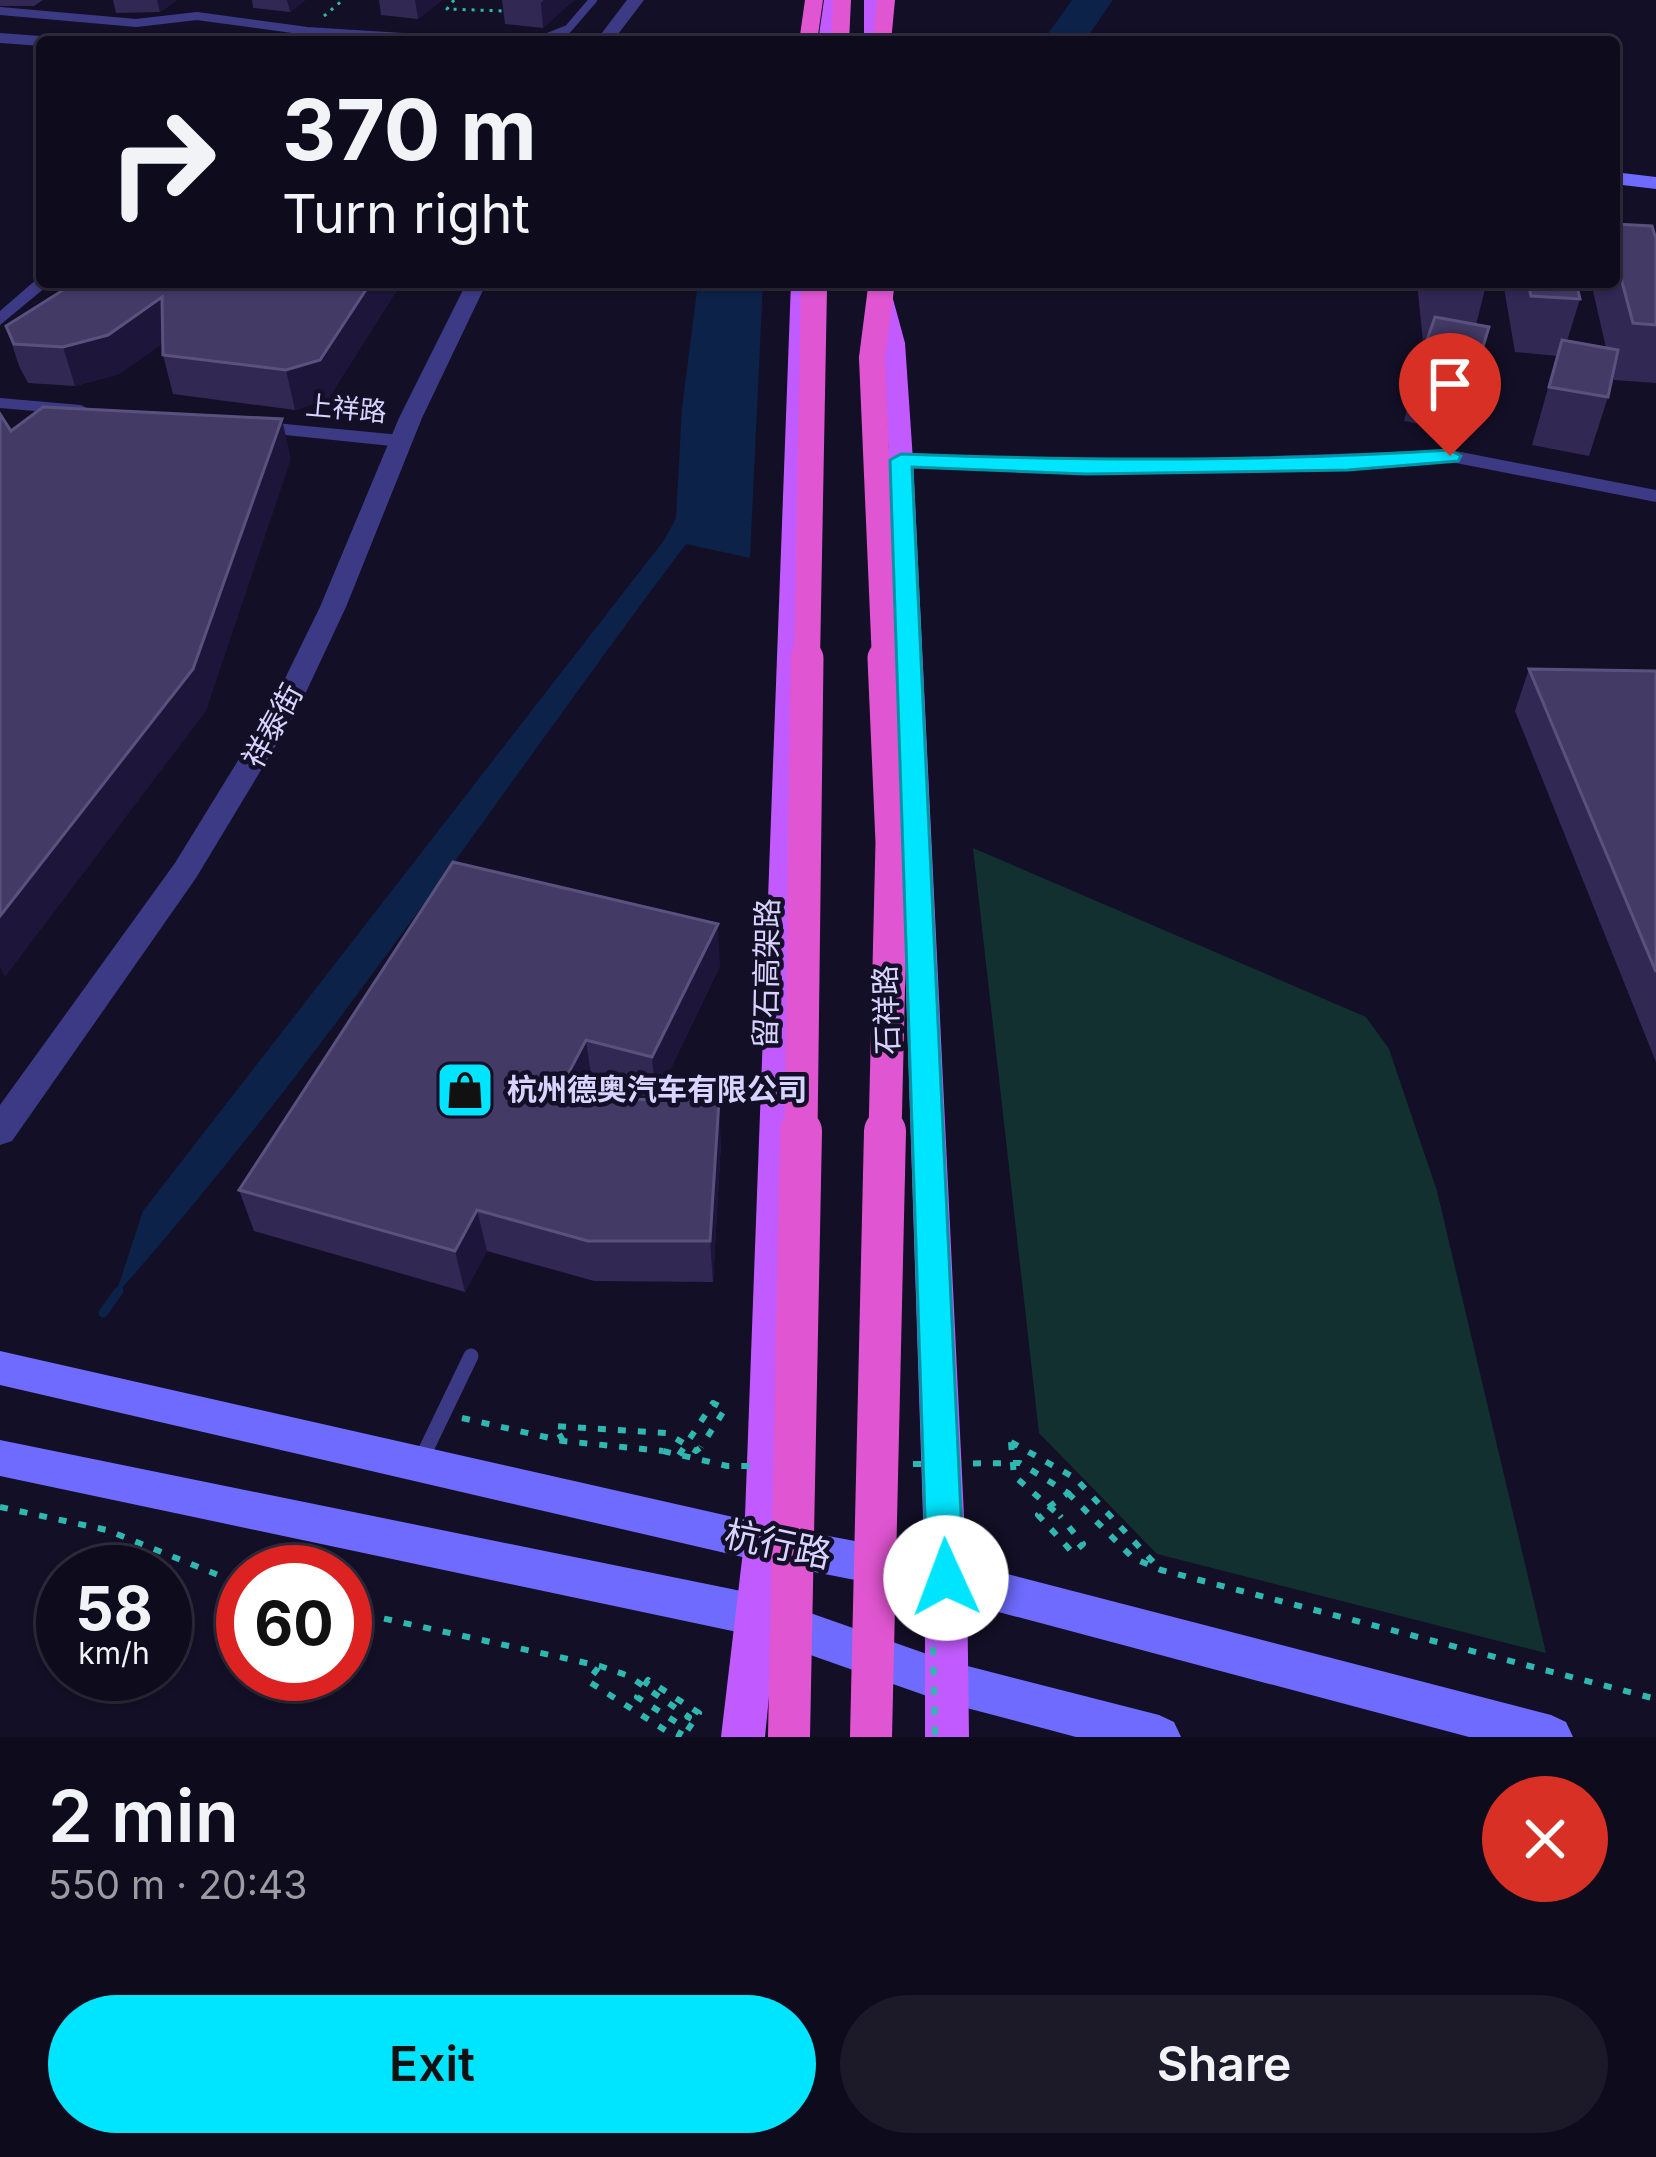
<!DOCTYPE html>
<meta charset="utf-8">
<style>
:root{--surface:#0e0b1c;--page:#1c1929;--text:#f1f3f6;--muted:#9b9ba3;--line:#2e2b3b;--accent:#00e5ff}
body{margin:0;font-family:Inter,"Noto Sans SC",sans-serif;background:var(--page);color:var(--text);height:100vh;display:flex;flex-direction:column;font-size:45px;white-space:nowrap}
*{box-sizing:border-box;margin:0}
p{font-size:39px;color:var(--muted)}
.icon{flex:none;width:66px;height:66px;fill:none;stroke:currentColor;stroke-width:2;stroke-linecap:round;stroke-linejoin:round}
.map{position:relative;height:1737px;overflow:hidden}
.details{display:flex;flex-direction:column;background:var(--surface);flex:1}
.details>*{flex:none}
.hud{position:absolute;left:36px;top:36px;width:1584px;height:252px;border-radius:12px;box-shadow:0 3px 9px #0004,0 0 0 3px var(--line);background:#0e0b1c;color:var(--text);overflow:hidden}
.speed{position:absolute;left:36px;top:1545px;display:flex;gap:24px;font-size:60px;font-weight:700;text-align:center}
.speed>*{display:grid;place-content:center;width:156px;height:156px;border-radius:50%;background:var(--surface);box-shadow:0 3px 9px #0004,0 0 0 3px var(--line);line-height:1}
.speed small{font-size:30px;font-weight:400}
.speed .limit{border:18px solid #d22;background:#fff;color:#111}
.pin{position:absolute;display:grid;place-items:center;width:102px;height:102px;color:#fff;margin:-123px -51px;border-radius:50% 50% 50% 0;rotate:-45deg;box-shadow:0 0 12px #0007}
.pin .icon{rotate:45deg}
.me{position:absolute;width:132px;margin:-66px;rotate:358deg;stroke-linejoin:round;filter:drop-shadow(0 0 9px #0008)}
.turn{display:flex;align-items:center;gap:42px;height:252px;padding:0 48px;font-size:54px}
.turn .icon{width:156px;height:156px;stroke-width:2.5}
.turn b{display:block;font-size:84px;line-height:102px}
.round{display:grid;place-items:center;flex:none;width:126px;height:126px;border-radius:63px;background:var(--page)}
.overview{display:flex;align-items:center;justify-content:space-between;height:204px;padding:0 48px}
h1{font-size:72px;font-weight:600;line-height:90px}
.button{display:flex;gap:24px;margin-top:auto;padding:24px 48px}
.button a{flex:1;height:138px;border-radius:72px;background:var(--accent);color:#111;font-size:48px;font-weight:600;line-height:138px;text-align:center}
.button a+a{background:var(--page);color:var(--text)}
.map>svg:first-child{display:block}
.green{fill:#12302f}
.water{fill:#0c2248}
.lines{fill:none;stroke-linecap:round;stroke-linejoin:round}
.stream{stroke:#0c2248;stroke-width:9}
.path-far1{stroke:#2fb8b0;stroke-width:3;stroke-dasharray:3 6;stroke-linecap:butt}
.path{stroke:#2fb8b0;stroke-width:6;stroke-dasharray:8 12;stroke-linecap:butt}
.service-far1{stroke:#3d3a85;stroke-width:8}
.service{stroke:#3d3a85;stroke-width:15}
.minor{fill:#3d3a85;fill-rule:evenodd}
.tertiary{fill:#3d3a85;fill-rule:evenodd}
.secondary{fill:#6f6bff;fill-rule:evenodd}
.primary{fill:#c25bff;fill-rule:evenodd}
.trunk{fill:#e055d1;fill-rule:evenodd}
.path-bridge{stroke:#2fb8b0;stroke-width:6;stroke-dasharray:8 12;stroke-linecap:butt}
.trunk-bridge-far3{stroke:#e055d1;stroke-width:21}
.trunk-bridge-far2{stroke:#e055d1;stroke-width:26}
.trunk-bridge-far1{stroke:#e055d1;stroke-width:33}
.trunk-bridge{stroke:#e055d1;stroke-width:42}
.wall{fill:#312854}
.shaded-wall{fill:#1d163a}
.building{fill:#433a66;stroke:#5a527e;stroke-width:3}
.route{fill:#00e5ff;stroke:#0095a6;stroke-width:3}
.labels{text-anchor:middle;stroke-width:9;stroke-linejoin:round;paint-order:stroke}
.far-street-label{font-size:27px;fill:#d9d4ff;stroke:#130f26}
.street-label{font-size:30px;fill:#d9d4ff;stroke:#130f26}
.poi-label{font-size:30px;font-weight:bold;fill:#d9d4ff;stroke:#130f26;text-anchor:start}
.near-street-label{font-size:36px;fill:#d9d4ff;stroke:#130f26}
</style>
<div class="map">
<svg width="1656" height="1737" viewBox="0 0 1656 1737">
<rect width="100%" height="100%" fill="#130f26"/>
<path class="green" d="M973,848L1366,1017L1389,1049L1437,1191L1546,1653L1157,1554L1039,1433Z"/>
<path class="water" d="M1072,0H1113L1084,42H1042Z
M698,282H763L750,558L686,544C497,795 324,1060 115,1296L143,1211L665,539L676,518L682,408Z"/>
<g class="lines">
<path class="stream" d="M103,1313L119,1291"/>
<path class="path-far1" d="M454,0L447,9L505,11
M324,16L343,0"/>
<path class="path" d="M462,1418L563,1441L663,1451
M563,1441L555,1426L667,1433L696,1451L701,1447
M1011,1442L1075,1478L1156,1565
M1011,1442L1014,1476L1060,1516
M1068,1493L1133,1558L1161,1570L1656,1699
M0,1507L107,1530L243,1585
M345,1610L600,1666L629,1676L689,1717L678,1737
M598,1668L588,1681L676,1737"/>
<path class="service-far1" d="M0,11L136,23L197,16L307,31L483,42
M535,42L568,29L593,0"/>
<path class="service" d="M420,1462L471,1356"/>
<path class="minor" d="M38,278L52,282L0,325V311Z
M0,398L81,405L90,410L81,415L0,408Z
M253,421L401,435L410,441L401,447L246,431L244,427Z
M1451,450L1656,490V502L1451,462L1086,474L901,466L892,460L901,454L1086,462Z"/>
<path class="tertiary" d="M627,0H644L612,42H595Z
M0,33L54,37L62,42H42V46L0,43Z
M467,282H487L422,418L346,607L299,707L196,878L12,1141L0,1145V1105L175,863L271,707L320,607L399,418Z"/>
<path class="secondary" d="M1614,172L1656,177V189L1614,184Z
M0,1351L764,1524L946,1558L1551,1715L1566,1722L1573,1737H1469L946,1598L764,1562L0,1385Z
M0,1440L756,1594L944,1660L1159,1715L1174,1722L1181,1737H1076L944,1702L756,1636L0,1476Z"/>
<path class="primary" d="M824,0H840L834,42H818Z
M864,0H880V42H864Z
M791,282H811L784,1543L765,1737H721L744,1543Z
M879,282L890,288L905,343L913,460L967,1578L969,1737H925V1578L889,460L883,343L870,288Z"/>
<path class="trunk" d="M805,0H823L817,42H799Z
M833,0H851L849,42H831Z
M877,0H895L891,42H873Z"/>
<path class="path-bridge" d="M663,1451L727,1466H758
M679,1455L713,1403L725,1409L701,1447
M913,1464L1020,1463L1068,1493L1038,1515L1073,1553L1083,1544L1060,1516
M929,1467L935,1737
M676,1722L637,1697L648,1680L699,1713L683,1737"/>
<path class="trunk-bridge-far3" d="M813,291L814,282
M881,291L882,282"/>
<path class="trunk-bridge-far2" d="M881,288L872,358L885,661
M807,661L814,288"/>
<path class="trunk-bridge-far1" d="M884,658L892,842L885,1134
M801,1134L807,658"/>
<path class="trunk-bridge" d="M789,1737L801,1131
M871,1737L885,1131"/>
</g>
<path class="wall" d="M0,0H43L34,6H0Z
M113,0H177L160,12L116,13Z
M252,0H305L290,12L253,8Z
M379,0H442L418,19L381,15Z
M502,0H574L543,28L505,24Z
M1614,224L1656,239V383L1614,380L1613,375L1608,397L1589,456L1532,445L1557,356L1515,352L1503,282H1576L1580,299L1567,341L1606,348L1591,282H1614Z
M402,282L328,399L295,410L173,394L163,355V343L119,374L75,386L28,383L19,366L6,326Z
M1417,282H1484L1485,289L1476,325L1489,327L1459,431L1404,421L1419,363L1426,343L1423,342Z
M1529,669L1656,671V1062L1515,711Z
M720,966L656,1099L592,1082L585,1096L721,1141L713,1282L594,1281L487,1251L465,1292L254,1231L239,1190Z"/>
<path class="shaded-wall" d="M157,0H177L160,12Z
M287,0H305L290,12Z
M415,0H442L418,19Z
M544,0H574L543,28L541,3Z
M371,282H402L328,399L295,410L286,370Z
M162,297L173,336L119,374L75,386L63,347Z
M1489,327L1473,384L1459,431L1475,373Z
M282,419L291,459L206,711L5,977L0,967V916Z
M718,924L720,966L656,1099L652,1057Z
M586,1040L592,1082L566,1131L560,1089Z
M719,1100L721,1141L713,1282L710,1241Z
M477,1210L487,1251L465,1292L455,1251Z"/>
<path class="building" d="M1614,224L1652,226L1656,239V325L1633,323L1614,252Z
M76,282H371L320,360L286,370L163,355L162,297L108,335L63,347L14,344L6,326Z
M1436,282H1484L1485,289L1436,286Z
M1528,282H1576L1580,299L1531,296Z
M1435,317L1489,327L1475,373L1419,363Z
M1562,340L1618,350L1608,397L1549,387Z
M43,407L282,419L193,669L0,916V414L11,431Z
M1529,669L1656,671V972Z
M453,862L718,924L652,1057L586,1040L560,1089L598,1099L719,1100L710,1241H588L477,1210L455,1251L239,1190Z"/>
<path class="route" d="M1450,450L1461,456L1458,461L1348,470L1086,474L912,467L964,1578L959,1591L946,1596L932,1591L927,1578L890,460L901,454C1085,461 1267,462 1450,450Z"/>
<defs>
<symbol id="shop-square" viewBox="-11 -11 22 22"><rect x="-9" y="-9" width="18" height="18" rx="4" fill="#00e5ff" stroke="#130f26"/><path d="M-5-2.5h2.3a2.7 3.5 0 0 1 5.4 0H5L5.5 6h-11ZM-1.5-2.5h3a1.5 2.3 0 0 0-3 0Z" fill="#111"/></symbol>
</defs>
<g fill-rule="evenodd">
<use href="#shop-square" x="432" y="1057" width="66" height="66"/>
</g>
<g class="labels">
<g class="far-street-label">
<text transform="translate(346 409) rotate(5)" y="9">上祥路</text>
</g>
<g class="street-label">
<text transform="translate(273 726) rotate(-61)" y="10">祥泰街</text>
<text transform="translate(767 973) rotate(-89)" y="10">留石高架路</text>
<text transform="translate(887 1010) rotate(-92)" y="10">石祥路</text>
</g>
<g class="poi-label">
<text x="507" y="1100">杭州德奥汽车有限公司</text>
</g>
<g class="near-street-label">
<text transform="translate(778 1544) rotate(12)" y="13">杭行路</text>
</g>
</g>
</svg>
<div class="speed"><div>58<small>km/h</small></div><div class="limit">60</div></div>
<div class="pin" style="left:1450px;top:456px;background:#d93025"><svg class="icon" aria-label="arrive" viewBox="0 0 24 24"><path d="M6 21V4h12l-3 4 3 4H6"/></svg></div>
<svg class="me" style="left:946px;top:1578px" viewBox="-20 -20 40 40"><circle r="19" fill="#fff"/><path d="M0-13L10 11 0 6-10 11z" fill="#00e5ff"/></svg>
<div class="hud">
<div class="turn"><svg class="icon" aria-label="right" viewBox="0 0 24 24"><path d="M7 20v-9h11M14 6l5 5-5 5"/></svg><div><b>370 m</b>Turn right</div></div>
</div>
</div>
<section class="details">
<div class="overview"><div><h1>2 min</h1><p>550 m · 20:43</p></div><a class="round" style="background:#d93025;color:#fff"><svg class="icon" aria-label="close" viewBox="0 0 24 24"><path d="M6 6l12 12M18 6L6 18"/></svg></a></div>
<div class="button"><a>Exit</a><a>Share</a></div>
</section>
